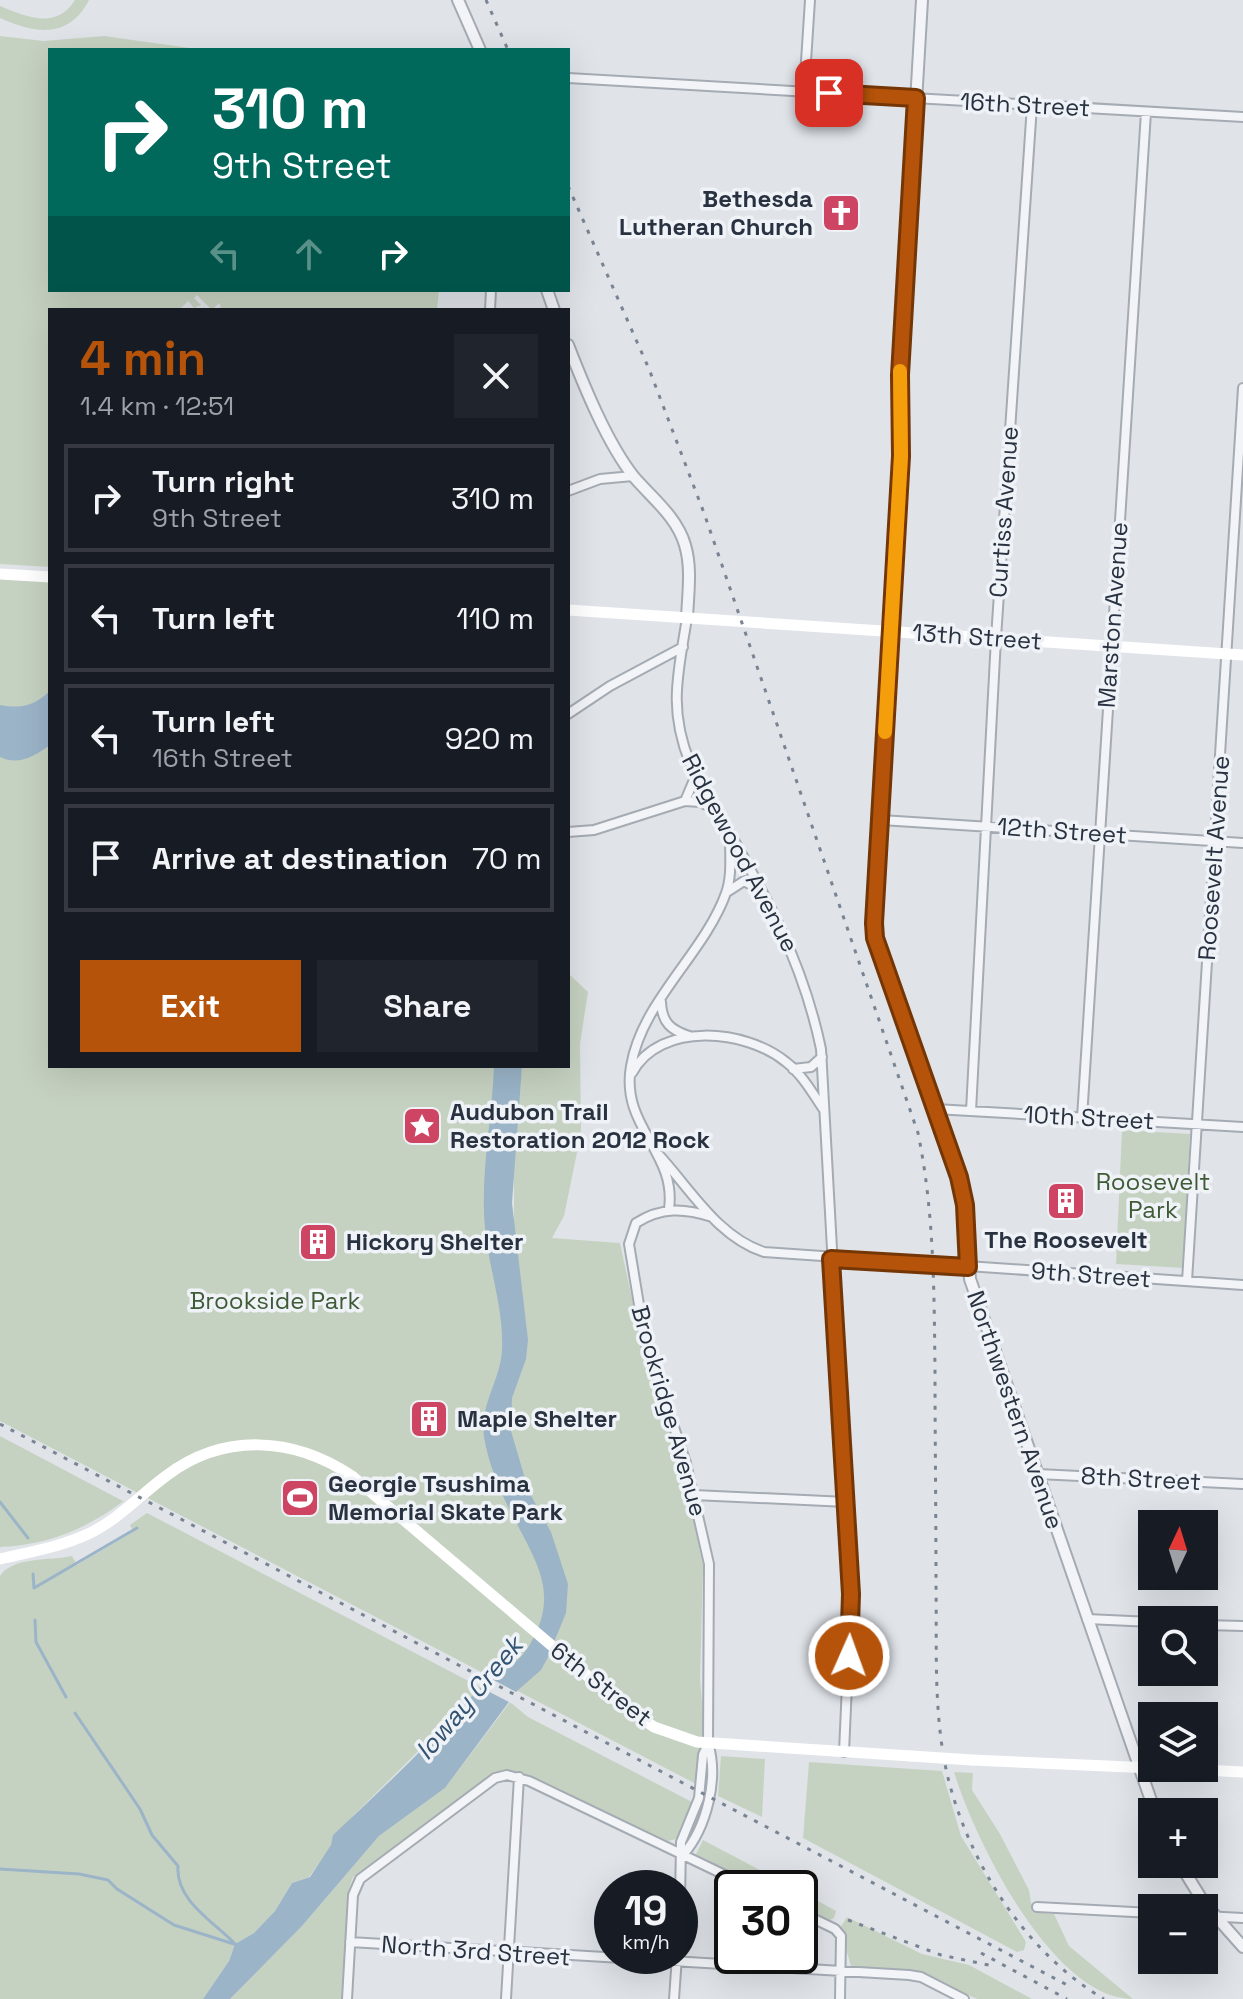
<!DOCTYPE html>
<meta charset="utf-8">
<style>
:root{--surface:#171b24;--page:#20242c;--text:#f1f3f6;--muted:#9ea1a6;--line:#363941;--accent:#b45309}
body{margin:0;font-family:"Space Grotesk",sans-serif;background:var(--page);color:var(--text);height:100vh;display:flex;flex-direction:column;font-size:30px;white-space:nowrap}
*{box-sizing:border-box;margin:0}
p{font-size:26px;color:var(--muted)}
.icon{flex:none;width:44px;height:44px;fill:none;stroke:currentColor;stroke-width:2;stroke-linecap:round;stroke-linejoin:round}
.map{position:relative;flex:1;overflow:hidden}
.side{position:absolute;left:48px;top:308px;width:522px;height:760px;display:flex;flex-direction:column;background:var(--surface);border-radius:0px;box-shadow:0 8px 32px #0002}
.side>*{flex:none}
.top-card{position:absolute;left:48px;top:48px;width:522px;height:244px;border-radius:0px;box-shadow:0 8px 32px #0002;background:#00695c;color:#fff;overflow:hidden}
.needle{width:52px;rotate:4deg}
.controls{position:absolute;left:1138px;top:1510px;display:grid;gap:16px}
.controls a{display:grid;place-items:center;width:80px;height:80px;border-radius:0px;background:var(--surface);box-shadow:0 8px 32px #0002;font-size:40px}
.speed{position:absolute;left:594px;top:1870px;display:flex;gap:16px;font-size:40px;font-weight:700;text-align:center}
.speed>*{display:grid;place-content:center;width:104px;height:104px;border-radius:50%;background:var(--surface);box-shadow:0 8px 32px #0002;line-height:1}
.speed small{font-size:20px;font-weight:400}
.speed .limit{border:4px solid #111;border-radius:12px;background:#fff;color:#111}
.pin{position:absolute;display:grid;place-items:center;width:68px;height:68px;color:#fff;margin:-34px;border-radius:16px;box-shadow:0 4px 12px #0006}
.me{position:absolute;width:88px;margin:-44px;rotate:2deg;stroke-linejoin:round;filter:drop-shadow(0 0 6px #0008)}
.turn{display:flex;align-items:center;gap:28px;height:168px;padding:0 32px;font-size:36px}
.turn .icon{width:104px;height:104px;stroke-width:2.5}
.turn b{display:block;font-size:56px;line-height:68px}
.lanes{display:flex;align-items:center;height:76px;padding:0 32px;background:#0003;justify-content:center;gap:40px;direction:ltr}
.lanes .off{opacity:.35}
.round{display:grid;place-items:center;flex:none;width:84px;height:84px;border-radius:0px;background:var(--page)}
.summary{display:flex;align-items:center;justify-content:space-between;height:136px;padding:0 32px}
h1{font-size:48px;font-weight:600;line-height:60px;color:var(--accent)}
.primary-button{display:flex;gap:16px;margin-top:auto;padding:16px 32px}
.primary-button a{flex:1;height:92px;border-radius:0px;background:var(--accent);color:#fff;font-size:32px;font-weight:600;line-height:92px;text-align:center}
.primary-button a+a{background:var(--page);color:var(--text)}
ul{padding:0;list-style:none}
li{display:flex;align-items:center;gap:24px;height:108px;margin:0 16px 12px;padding:0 16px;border:4px solid var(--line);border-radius:0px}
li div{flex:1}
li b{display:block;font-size:30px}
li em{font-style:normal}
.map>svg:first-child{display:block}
.green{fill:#c6d2c1}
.water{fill:#9bb4c8}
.pier{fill:#e0e4e9}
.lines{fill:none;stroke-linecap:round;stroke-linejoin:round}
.stream{stroke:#9bb4c8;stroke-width:3}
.minor-casing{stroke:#a5abb3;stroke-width:12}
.tertiary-casing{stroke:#a5abb3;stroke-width:14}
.minor{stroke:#f2f4f7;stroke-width:8}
.tertiary{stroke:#f2f4f7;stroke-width:10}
.secondary{stroke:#fff;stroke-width:11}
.rail{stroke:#798492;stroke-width:3;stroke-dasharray:4 8;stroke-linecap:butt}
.secondary-bridge{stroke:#fff;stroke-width:11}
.route-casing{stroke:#753606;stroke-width:20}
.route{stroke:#b45309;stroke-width:14}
.slow{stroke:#f59e0b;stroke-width:14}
.labels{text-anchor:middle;stroke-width:7;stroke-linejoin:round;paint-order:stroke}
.street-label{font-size:24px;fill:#283240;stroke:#eff2f6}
.poi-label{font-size:24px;font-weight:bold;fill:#283240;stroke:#eff2f6;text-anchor:start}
.park-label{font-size:24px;fill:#3f5b36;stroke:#eff2f6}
.water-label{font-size:26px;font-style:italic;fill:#335373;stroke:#eff2f6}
</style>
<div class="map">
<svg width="1243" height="1999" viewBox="0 0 1243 1999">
<rect width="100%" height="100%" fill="#e0e4e9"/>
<path class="green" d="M75,0H89C69,39 35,34 0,18V6C27,17 56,30 75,0Z
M0,36L44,41L104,36L204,50H50V290H439L437,310H215L221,307L219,303L212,310L197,295L194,298L201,305L194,308L188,301L179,310H50V567L0,564Z
M0,579L50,581V1066H507L502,1147L514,1235V1152L522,1066H568V973L588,992L580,1044L581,1133L564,1216L552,1238L620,1243L641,1341L681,1465L703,1565L700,1679L704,1725L698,1785L0,1421Z
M1122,1130L1190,1134L1183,1268L1116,1264Z
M0,1436L121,1500L124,1501C86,1529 48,1545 0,1547Z
M147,1513L482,1688L354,1815L309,1877L292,1883L275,1911L254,1933L235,1944L229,1961L203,1999H0V1576C13,1556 50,1561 72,1556L77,1565L133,1532L130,1525Z
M510,1702L528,1717L694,1803L679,1838L669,1841L661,1838L523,1773L505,1771L492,1776L353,1877L348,1892L342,1999H230L302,1926L379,1836L445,1788Z
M721,1756L765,1759L762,1817L718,1796Z
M809,1762L942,1771L961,1836L1026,1942L1024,1950L1017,1952L803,1838Z
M954,1772L973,1773L972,1790L1000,1834L1029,1890L1031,1903L1042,1913L1054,1914L1069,1946L1133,1999C1052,1999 974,1838 954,1772Z
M703,1840L794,1888H759L701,1860L696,1854Z
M800,1891L836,1911L834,1918L828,1921L800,1908Z
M847,1917L922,1954L969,1965L1032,1999H977L918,1971L851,1966L840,1928Z"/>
<path class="water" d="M50,691V745C35,756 18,766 0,757V705C21,709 34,706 50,691Z
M494,1066H522L512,1203L528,1340L526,1359L512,1398L511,1431L529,1492L551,1532L568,1584L566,1613L547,1659L541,1670L517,1691L445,1788L379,1836L302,1926L230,1999H203L229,1961L235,1944L254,1933L275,1911L292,1883L310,1877L331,1845L333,1835C380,1791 428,1746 470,1698C488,1678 515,1669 529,1646C559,1596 539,1567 516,1522C502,1496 489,1467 484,1437C479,1405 501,1380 502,1349C504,1310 489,1269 485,1229C480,1175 492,1120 494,1066Z"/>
<path class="pier" d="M488,1677L520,1694L513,1704L478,1686Z"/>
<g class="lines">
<path class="stream" d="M0,1502L28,1538
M33,1574L34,1588L137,1528
M35,1620L36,1642L66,1697
M75,1713L140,1809L152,1835L178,1866C175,1901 216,1923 236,1945
M0,1869L79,1874L108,1880L117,1889L174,1925L234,1944"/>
<defs>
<path id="minor" d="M568,78L1243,117
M804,92L810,0
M490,310L491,290
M568,491L600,479L633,476
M687,618C678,674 668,709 690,763C744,860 798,938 821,1049L851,1594L844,1752
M568,714L610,686L683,647
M685,801L700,802L714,809
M881,820L1243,843
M568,832L594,830L685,801L696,775
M727,892L744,881L762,891
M661,1002C662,1023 671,1030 689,1036
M793,1069L811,1067L822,1057
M632,1073C660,1021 746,1029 786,1062C802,1074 813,1094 824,1110
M935,1109L1243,1127
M971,1111L996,638L1032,105
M1082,1118L1146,112
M659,1155C691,1190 718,1237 764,1252L1243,1285
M669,1209C677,1152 620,1127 631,1066C642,1001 704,954 726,893C732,877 730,856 730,838
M1187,1281L1243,388
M1038,1474L1243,1484
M694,1495L847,1502
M1087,1619L1152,1622
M1204,1625L1243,1626
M683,1855C707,1827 719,1778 708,1743L709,1564L686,1463L645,1341L629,1244L636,1223C661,1207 684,1208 712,1217
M680,1902L681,1842L699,1798L703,1755L708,1744
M1037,1907L1152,1913
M800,1912L835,1929L841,1936L840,1999
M1204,1916L1243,1918
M350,1942L909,1975L921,1977L964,1999
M347,1999L353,1895L360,1879L495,1778L507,1775L529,1781L752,1888
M506,1999L519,1777
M674,1999L677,1956"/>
<path id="tertiary" d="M458,0L480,50
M922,0L900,375L901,456L874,923L875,938L959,1177L965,1205L970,1279L1155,1812
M547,290L554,310
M568,345C584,386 607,443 634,477C652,498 677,517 685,545C692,568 688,594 687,618
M1180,1864L1204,1903L1243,1947"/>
</defs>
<use href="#minor" class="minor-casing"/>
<use href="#tertiary" class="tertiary-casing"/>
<use href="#minor" class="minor"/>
<use href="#tertiary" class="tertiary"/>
<path class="secondary" d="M0,574L50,577
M568,610L1243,655
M0,1559C30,1552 60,1547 88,1534C118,1520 140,1495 166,1476C224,1432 294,1437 352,1476L617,1701L654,1727L697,1742L911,1756
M972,1760L1152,1768
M1161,1768L1243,1772"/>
<path class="rail" d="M486,0L508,50
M568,186L649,369L704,513L918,1133C934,1211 934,1288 935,1368C935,1440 936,1513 936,1585C937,1649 933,1715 948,1778C970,1865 1026,1953 1104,1999
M0,1424L1071,1987
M848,1920L941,1955L993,1966
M981,1953L1067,1999"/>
<path class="secondary-bridge" d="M911,1756L972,1760"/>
</g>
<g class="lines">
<defs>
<path id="route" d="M829,93L916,98L900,375L901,456L874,923L875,938L959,1177L965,1205L968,1267L831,1259L851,1594L849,1656"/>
</defs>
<use href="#route" class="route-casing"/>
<use href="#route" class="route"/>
<path class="slow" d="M885,732L901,456L900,371"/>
</g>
<defs>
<symbol id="church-square" viewBox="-11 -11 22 22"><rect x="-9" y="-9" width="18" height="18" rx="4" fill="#cd4562" stroke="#eff2f6"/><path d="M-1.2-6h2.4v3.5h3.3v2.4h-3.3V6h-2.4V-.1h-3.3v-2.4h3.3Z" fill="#fff"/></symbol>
<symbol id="sight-square" viewBox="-11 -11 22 22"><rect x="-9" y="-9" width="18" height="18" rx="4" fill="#cd4562" stroke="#eff2f6"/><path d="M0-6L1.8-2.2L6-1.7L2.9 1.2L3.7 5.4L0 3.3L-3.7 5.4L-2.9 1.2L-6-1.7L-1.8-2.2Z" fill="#fff"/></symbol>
<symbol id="building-square" viewBox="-11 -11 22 22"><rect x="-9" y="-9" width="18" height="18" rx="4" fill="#cd4562" stroke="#eff2f6"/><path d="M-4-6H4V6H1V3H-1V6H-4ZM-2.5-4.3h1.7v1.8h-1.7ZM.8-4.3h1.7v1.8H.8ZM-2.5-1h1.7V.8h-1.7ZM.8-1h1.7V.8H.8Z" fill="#fff"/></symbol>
<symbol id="stadium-square" viewBox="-11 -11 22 22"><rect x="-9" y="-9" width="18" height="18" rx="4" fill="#cd4562" stroke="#eff2f6"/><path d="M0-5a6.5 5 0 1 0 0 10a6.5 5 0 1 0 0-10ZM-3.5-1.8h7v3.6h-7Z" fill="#fff"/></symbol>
</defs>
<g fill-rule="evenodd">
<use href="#church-square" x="819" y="191" width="44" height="44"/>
<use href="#sight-square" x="400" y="1104" width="44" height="44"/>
<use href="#building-square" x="1044" y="1179" width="44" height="44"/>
<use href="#building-square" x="296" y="1220" width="44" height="44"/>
<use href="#building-square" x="407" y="1397" width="44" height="44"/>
<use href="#stadium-square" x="278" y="1476" width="44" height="44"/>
</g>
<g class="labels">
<g class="street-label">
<text transform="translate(1025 105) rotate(3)" y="8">16th Street</text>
<text transform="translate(1004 512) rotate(-86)" y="8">Curtiss Avenue</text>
<text transform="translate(1113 615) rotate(-86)" y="8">Marston Avenue</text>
<text transform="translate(977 637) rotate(4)" y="8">13th Street</text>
<text transform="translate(1062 831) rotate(4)" y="8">12th Street</text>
<text transform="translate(740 853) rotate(62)" y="8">Ridgewood Avenue</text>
<text transform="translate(1214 858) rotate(-86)" y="8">Roosevelt Avenue</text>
<text transform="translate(1089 1118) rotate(3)" y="8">10th Street</text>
<text transform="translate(1091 1275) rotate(4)" y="8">9th Street</text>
<text transform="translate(1015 1410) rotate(71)" y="8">Northwestern Avenue</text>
<text transform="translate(669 1411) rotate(74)" y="8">Brookridge Avenue</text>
<text transform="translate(1141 1479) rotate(3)" y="8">8th Street</text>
<text transform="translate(601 1684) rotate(38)" y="8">6th Street</text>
<text transform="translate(476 1951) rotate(4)" y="8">North 3rd Street</text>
</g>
<g class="poi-label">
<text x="813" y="207" text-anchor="end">Bethesda<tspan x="813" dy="28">Lutheran Church</tspan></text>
<text x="450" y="1120">Audubon Trail<tspan x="450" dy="28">Restoration 2012 Rock</tspan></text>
<text x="1066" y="1248" text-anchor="middle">The Roosevelt</text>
<text x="346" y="1250">Hickory Shelter</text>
<text x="457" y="1427">Maple Shelter</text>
<text x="328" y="1492">Georgie Tsushima<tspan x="328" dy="28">Memorial Skate Park</tspan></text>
</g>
<g class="park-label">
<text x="1153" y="1190">Roosevelt<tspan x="1153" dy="28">Park</tspan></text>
<text x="275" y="1309">Brookside Park</text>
</g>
<g class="water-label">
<text transform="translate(469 1698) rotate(-50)" y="9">Ioway Creek</text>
</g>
</g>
</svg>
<div class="controls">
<a><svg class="needle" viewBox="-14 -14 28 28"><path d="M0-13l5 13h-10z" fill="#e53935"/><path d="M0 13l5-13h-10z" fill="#9ea1a6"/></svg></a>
<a><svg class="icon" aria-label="search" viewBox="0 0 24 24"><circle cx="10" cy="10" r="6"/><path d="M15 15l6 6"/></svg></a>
<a><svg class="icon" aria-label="layers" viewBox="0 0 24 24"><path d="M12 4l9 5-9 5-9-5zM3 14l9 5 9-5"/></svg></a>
<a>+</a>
<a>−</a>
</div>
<div class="speed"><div>19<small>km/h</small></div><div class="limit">30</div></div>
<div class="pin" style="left:829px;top:93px;background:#d93025"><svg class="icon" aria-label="arrive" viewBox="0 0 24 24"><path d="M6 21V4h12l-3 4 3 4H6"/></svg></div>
<svg class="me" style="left:849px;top:1656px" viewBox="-20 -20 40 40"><circle r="17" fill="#b45309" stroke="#fff" stroke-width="3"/><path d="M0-11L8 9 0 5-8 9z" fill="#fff"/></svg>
<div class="top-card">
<div class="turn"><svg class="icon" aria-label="right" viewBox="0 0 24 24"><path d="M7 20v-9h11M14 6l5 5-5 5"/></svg><div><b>310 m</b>9th Street</div></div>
<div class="lanes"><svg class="icon off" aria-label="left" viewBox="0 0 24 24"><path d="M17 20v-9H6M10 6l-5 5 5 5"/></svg><svg class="icon off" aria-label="ahead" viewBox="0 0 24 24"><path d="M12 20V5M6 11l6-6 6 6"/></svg><svg class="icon" aria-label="right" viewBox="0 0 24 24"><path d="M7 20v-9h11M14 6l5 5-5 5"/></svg></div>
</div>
<section class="side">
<div class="summary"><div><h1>4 min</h1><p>1.4 km · 12:51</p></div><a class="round"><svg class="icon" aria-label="close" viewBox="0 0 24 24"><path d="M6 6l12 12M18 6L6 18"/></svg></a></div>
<ul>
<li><svg class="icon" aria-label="right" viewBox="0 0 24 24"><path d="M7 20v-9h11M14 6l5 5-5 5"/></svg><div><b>Turn right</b><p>9th Street</p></div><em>310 m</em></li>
<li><svg class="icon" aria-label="left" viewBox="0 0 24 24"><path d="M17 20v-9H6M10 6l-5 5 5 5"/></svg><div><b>Turn left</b></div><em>110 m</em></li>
<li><svg class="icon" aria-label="left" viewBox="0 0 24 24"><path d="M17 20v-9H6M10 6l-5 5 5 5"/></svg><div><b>Turn left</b><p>16th Street</p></div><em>920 m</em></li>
<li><svg class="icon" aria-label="arrive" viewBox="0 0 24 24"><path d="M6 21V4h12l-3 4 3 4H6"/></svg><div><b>Arrive at destination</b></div><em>70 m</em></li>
</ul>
<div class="primary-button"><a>Exit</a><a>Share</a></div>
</section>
</div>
